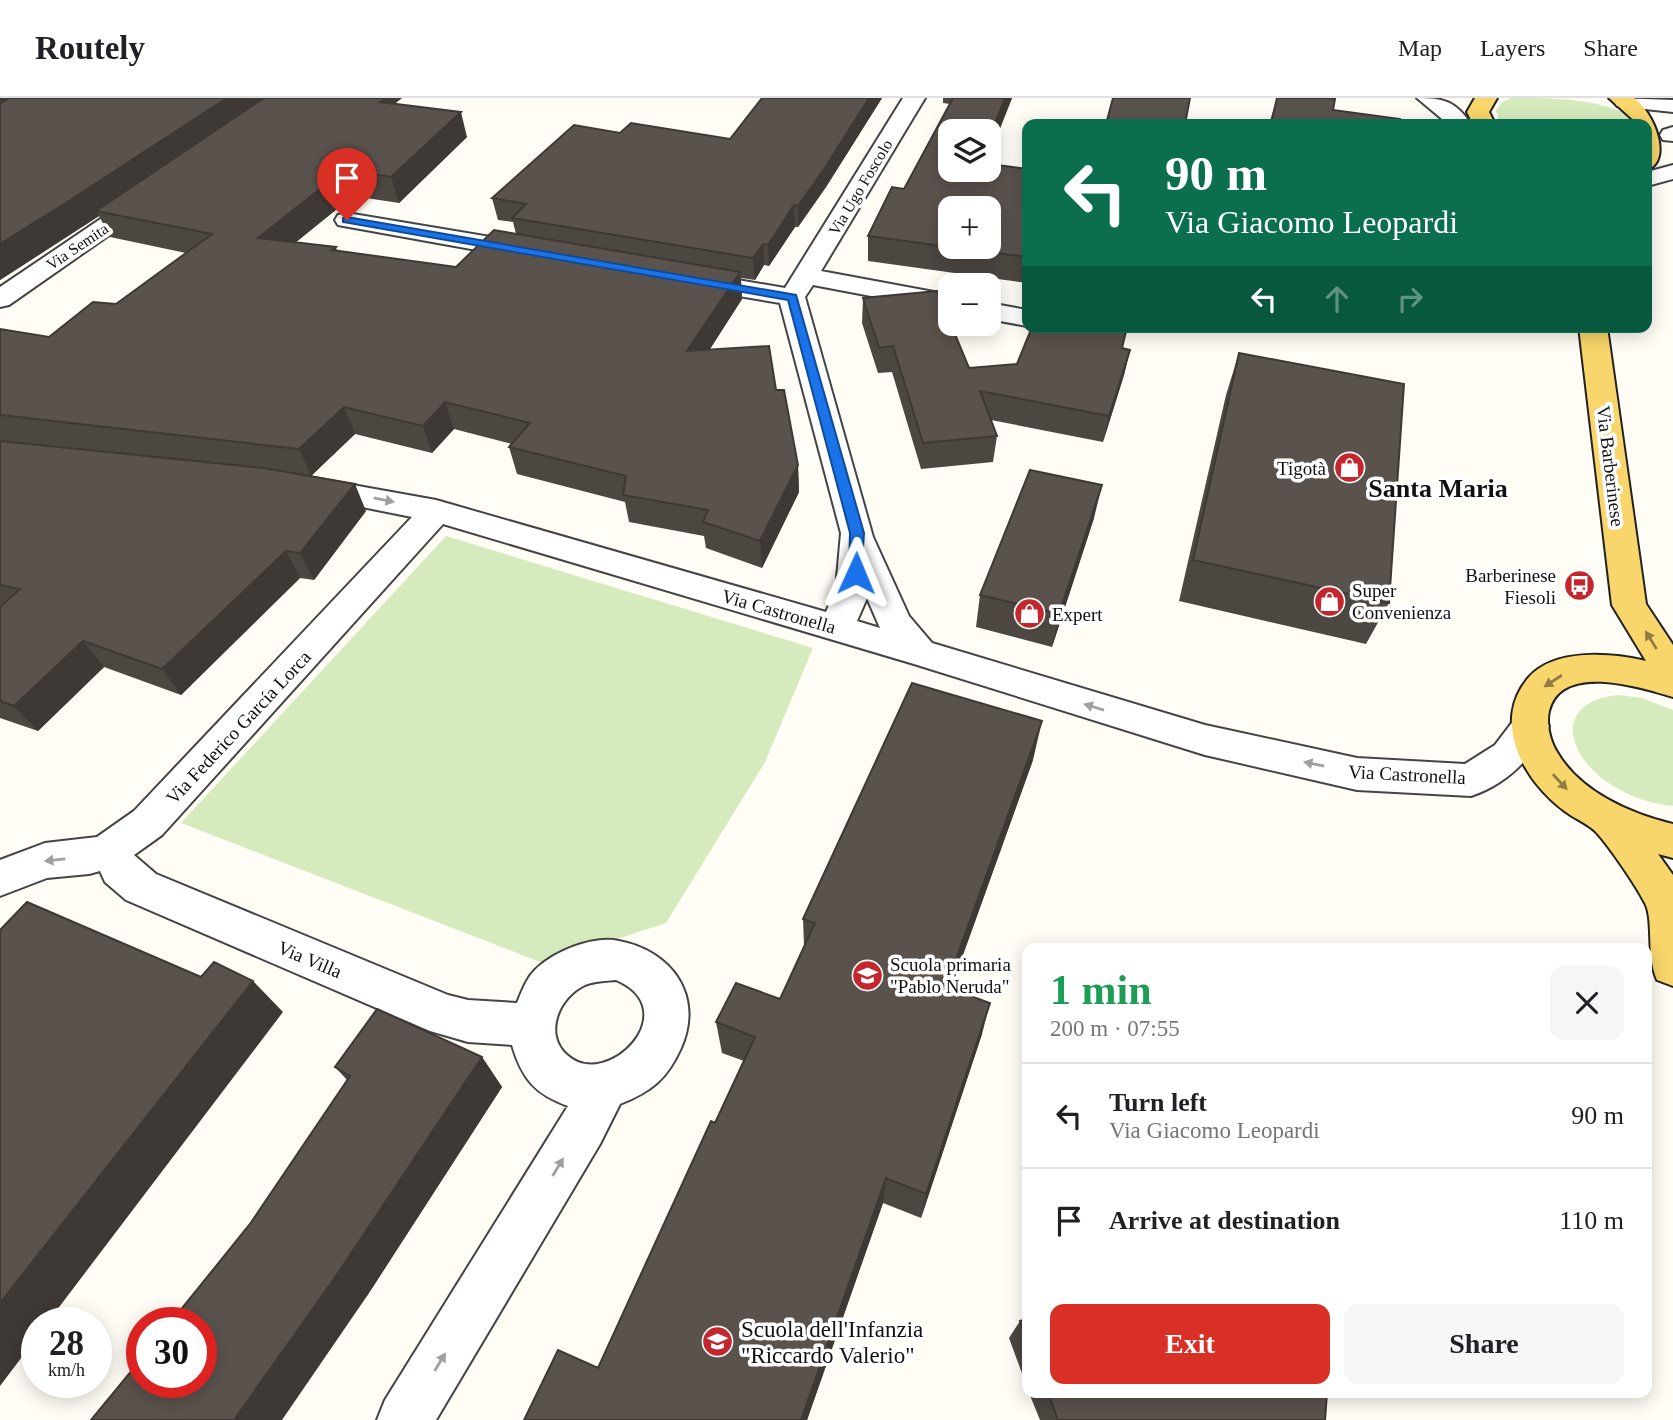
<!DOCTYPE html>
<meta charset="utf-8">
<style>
:root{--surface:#fff;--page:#f6f6f6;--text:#202124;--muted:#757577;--line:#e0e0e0;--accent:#d93025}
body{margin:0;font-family:Georgia,serif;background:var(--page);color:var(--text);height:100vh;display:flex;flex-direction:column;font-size:26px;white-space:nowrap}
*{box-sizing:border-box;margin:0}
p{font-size:23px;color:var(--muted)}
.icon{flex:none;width:38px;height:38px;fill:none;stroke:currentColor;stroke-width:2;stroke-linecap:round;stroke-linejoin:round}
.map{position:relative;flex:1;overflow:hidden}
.sheet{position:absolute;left:1022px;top:845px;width:630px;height:455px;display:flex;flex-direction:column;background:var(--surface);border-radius:14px;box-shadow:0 4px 18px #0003}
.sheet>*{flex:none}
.top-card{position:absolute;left:1022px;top:21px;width:630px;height:214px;border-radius:14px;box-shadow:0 4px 18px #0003;background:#0b6e4f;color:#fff;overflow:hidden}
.tools{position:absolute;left:938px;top:21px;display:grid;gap:14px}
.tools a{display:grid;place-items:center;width:63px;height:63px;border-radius:14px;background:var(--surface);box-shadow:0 4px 18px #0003;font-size:35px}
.speed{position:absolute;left:21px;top:1209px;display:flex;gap:14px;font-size:35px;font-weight:700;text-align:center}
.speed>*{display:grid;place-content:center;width:91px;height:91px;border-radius:50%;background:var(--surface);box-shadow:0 4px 18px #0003;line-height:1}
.speed small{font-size:18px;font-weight:400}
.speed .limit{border:10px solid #d22;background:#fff;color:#111}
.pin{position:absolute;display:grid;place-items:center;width:60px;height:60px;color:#fff;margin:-72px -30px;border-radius:50% 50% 50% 0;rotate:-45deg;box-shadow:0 0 7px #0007}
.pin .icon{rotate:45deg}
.me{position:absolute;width:77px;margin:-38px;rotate:1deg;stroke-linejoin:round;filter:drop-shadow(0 0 5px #0008)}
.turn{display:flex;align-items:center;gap:24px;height:147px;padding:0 28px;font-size:32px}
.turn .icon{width:91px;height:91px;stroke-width:2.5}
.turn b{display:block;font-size:49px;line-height:60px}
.lanes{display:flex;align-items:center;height:66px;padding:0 28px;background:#0003;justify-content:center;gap:35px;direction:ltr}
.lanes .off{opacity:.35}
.round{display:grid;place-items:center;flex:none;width:74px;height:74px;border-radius:14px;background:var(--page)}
.headline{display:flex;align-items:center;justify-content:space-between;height:119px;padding:0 28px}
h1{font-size:42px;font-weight:700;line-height:52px;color:#1e9e55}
.button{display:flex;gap:14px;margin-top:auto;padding:14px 28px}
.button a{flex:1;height:80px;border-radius:14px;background:var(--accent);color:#fff;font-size:28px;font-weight:700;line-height:80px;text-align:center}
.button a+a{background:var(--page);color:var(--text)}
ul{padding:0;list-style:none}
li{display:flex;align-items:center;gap:21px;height:105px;padding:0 28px;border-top:2px solid var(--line)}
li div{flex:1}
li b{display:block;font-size:26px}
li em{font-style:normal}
header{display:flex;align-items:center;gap:42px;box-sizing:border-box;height:98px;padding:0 35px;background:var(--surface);border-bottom:2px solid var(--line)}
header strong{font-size:33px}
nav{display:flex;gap:38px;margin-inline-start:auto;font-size:24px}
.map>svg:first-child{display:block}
.green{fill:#d5ebbd}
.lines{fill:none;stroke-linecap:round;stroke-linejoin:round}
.street-casing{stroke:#444;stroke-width:4}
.primary-casing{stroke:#222;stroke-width:4}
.street{fill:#fff;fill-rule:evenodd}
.primary{fill:#f9d66b;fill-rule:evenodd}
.wall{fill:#4d4742}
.shaded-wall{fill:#3f3936}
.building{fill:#5a524d;stroke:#3f3936;stroke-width:2}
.oneway{fill:#a0a0a0}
.oneway2{fill:#917d42}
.route{fill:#1a73e8;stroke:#114b97;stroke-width:2}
.labels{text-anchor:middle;stroke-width:7;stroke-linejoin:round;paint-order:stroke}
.far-street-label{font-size:16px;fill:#111;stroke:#fff}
.street-label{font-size:19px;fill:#111;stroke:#fff}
.poi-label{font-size:19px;fill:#111;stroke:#fff;text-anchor:start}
.near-poi-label{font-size:23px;fill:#111;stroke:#fff;text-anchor:start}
.district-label{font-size:26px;font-weight:bold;fill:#111;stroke:#fff}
</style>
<header>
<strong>Routely</strong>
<nav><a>Map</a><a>Layers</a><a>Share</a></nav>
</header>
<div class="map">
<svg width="1673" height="1322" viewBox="0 0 1673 1322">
<rect width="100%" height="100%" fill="#fffdf5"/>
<path class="green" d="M1511,0C1561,0 1614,0 1653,32L1651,51L1647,53V26H1500L1496,12L1502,4Z
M446,438L813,550L765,664L666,825L543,865L181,725Z
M1618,597L1642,600L1673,612V708C1648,706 1623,696 1603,681C1563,650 1558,603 1618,597Z"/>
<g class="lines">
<defs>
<path id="street" d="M903,0H925L821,173L950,197V213L813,187L805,199L873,439L909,518L932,545L1205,627L1357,660L1465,666L1495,647L1517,618L1530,613L1543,618L1549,628C1531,661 1507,686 1471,698L1357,692L1205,657L914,566L443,426L162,737L134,757L156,776L448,897L468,902L517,905C522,893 526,881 535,872C553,854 593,837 619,843C672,853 704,898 681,950C667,981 652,993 620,1006L600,1046L436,1322H377L385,1302L568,1008C535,996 522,981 512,947L468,944L430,933L126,802L105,784L100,773L89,776L47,780L0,798V762L45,745L97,739L134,713L412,419L297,396L292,389L297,382L308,379L436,402L826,514L836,491L841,435L780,205L691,190L682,188L678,182L682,176L691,174L785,190ZM867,500L880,530L857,523ZM616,882C687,912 607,994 567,957C543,936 559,899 585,887C594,883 606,883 616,882Z
M1417,0C1444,0 1455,3 1471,26H1448Z
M1616,0L1673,2V14L1617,8L1614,3Z
M1673,29V43L1663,42L1660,37L1663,32Z
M1673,67V81L1647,88V74Z
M147,93L155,95L159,100L155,105L9,207L0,209V189L139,95Z
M347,115L532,146L541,149L545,154L541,159L532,162L338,127L335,122L338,117Z
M989,205L1027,212V228L989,221Z"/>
<path id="primary" d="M1475,0H1497L1489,14L1495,26H1473L1467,14Z
M1609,0H1634C1654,15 1673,62 1647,72V26H1638Z
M1579,229H1607L1646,506L1673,547V599C1640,589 1561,564 1549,613C1546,626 1550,643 1557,654C1580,694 1631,716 1673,726V760L1658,756L1673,777V888L1657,882C1646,857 1654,822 1645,805C1635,786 1611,751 1597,735C1589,726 1575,721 1566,714C1524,684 1490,624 1529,579C1555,550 1612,555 1646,563L1612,507Z"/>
</defs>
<use href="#street" class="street-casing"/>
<use href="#primary" class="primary-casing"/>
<use href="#street" class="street"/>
<use href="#primary" class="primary"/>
</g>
<path class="wall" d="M0,0H402L394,6L467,39L399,105L353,98L296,144L336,149L337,153L456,169L516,136L513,124L498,122L492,100L620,35L730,41L762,0H882L826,89L798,129H795L769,168L764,167L755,182L741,180L742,201L709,252L776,292L798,367L799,394L762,470L706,450L704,438L629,424L625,404L517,376L509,349L512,346L454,331L432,355L355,336L311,378L298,376L366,413L314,482L300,480L181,597L104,569L38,633L0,620V231L49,239L116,206L186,155L110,139L99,118L0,182Z
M943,0H1012L989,58V33L950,72L1027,71V185L868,163V138L904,91L950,6L943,5Z
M1277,0L1333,12L1399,26H1269Z
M863,200L969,270L1017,266L1128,229L1122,250L1130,252L1124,277L1103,344L991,322L997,338L993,364L921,371L892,274L878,275L862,225Z
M1239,255L1389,505L1366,546L1179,503L1226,297Z
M1094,420L1052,549L976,529L980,497Z
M1033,662L951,890L982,936L921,1120L883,1105L807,1322H524L598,1270L744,963L722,955L716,924L780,901L804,848L803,821Z
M482,959L502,989L367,1198L250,1126L347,982L335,969Z
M1027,1221V1289L1009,1240L1020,1223Z
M1029,1295H1327L1325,1322H1040Z"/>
<path class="shaded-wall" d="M0,0H26L0,15Z
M227,0H274L96,113L99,118L0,182V146Z
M367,0H402L389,10Z
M869,0H882L826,89L798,129V108Z
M1005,0H1012L989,58V40Z
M461,14L467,39L399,105L391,79Z
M344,72L353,98L269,166L258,140Z
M794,107L795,129L769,168L768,147Z
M763,146L764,167L755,182L753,160Z
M740,174L742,201L691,281L687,253Z
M1130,252L1124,277L1103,344L1109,318Z
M445,304L454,331L432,355L423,328Z
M344,309L355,336L311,378L299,351Z
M798,367L799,394L762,470L760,443Z
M355,386L366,413L314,482L300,455Z
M1102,387L1094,420L1052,549L1059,516Z
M286,453L300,480L181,597L162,571Z
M83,543L104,569L38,633L14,608Z
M1042,623L1033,662L940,921L946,889Z
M253,883L283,914L47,1225H37V1239L0,1288V1205Z
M990,905L982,936L921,1120L926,1096Z
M482,959L502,989L367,1198L282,1322H234Z
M886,1080L883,1105L807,1322H801Z"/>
<path class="building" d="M9,0H227L64,106L0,146V6Z
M264,0H386L380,4L461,14L391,79L344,72L258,140L336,149L332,152L456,169L494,132L740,174L687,253L769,248L776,292H784L798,367L760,443L703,424L708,412L623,397L626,378L509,349L530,325L445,304L423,328L344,309L299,351L0,317V231L49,239L93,204L116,206L212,136L96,113Z
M762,0H869L826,68L798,108L794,107L768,147L763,146L753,160L512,120L526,106L492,100L574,27L620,35L631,25L730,41Z
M953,0H1005L989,40V33H950V72H989V66L1027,71V159L951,149H989V110H950V149L868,138L892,89L904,91Z
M1113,0H1190L1185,26H1106Z
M1277,0H1325L1335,1L1333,12L1400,21L1399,26H1271Z
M937,193L969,270L1017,266L1032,229H1127L1122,250L1130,252L1109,318L980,293L997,338L923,345L893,248L879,250L863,200Z
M1239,255L1404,286L1389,505L1193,462Z
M0,343L264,370L355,386L300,455L286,453L162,571L83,543L14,608L0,603V509L20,491L0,487Z
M1030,372L1102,387L1059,516L980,497Z
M912,585L1042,623L946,889L990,905L926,1096L886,1080L801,1322H524L558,1252L598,1270L711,1023L715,1025L755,939L716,924L736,885L780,901L815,825L803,821Z
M27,804L201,879L214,864L253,883L0,1205V832Z
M377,911L482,959L336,1178L234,1322H91L142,1260V1284H201V1225H170L250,1126L350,978L335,969Z
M1027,1221V1241L1020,1223Z
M1048,1295H1327L1325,1322H1058Z"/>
<defs><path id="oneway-solid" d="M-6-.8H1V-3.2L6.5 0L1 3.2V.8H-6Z" transform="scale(1.75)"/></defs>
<g class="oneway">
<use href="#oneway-solid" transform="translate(384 402) rotate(11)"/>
<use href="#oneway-solid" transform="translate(1094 609) rotate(-163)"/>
<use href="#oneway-solid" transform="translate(1314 666) rotate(-168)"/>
<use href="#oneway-solid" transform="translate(55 762) rotate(174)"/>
<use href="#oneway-solid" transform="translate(558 1069) rotate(-59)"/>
<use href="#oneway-solid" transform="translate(440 1264) rotate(-59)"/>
</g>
<g class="oneway2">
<use href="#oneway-solid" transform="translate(1651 542) rotate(-122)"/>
<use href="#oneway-solid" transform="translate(1553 583) rotate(147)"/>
<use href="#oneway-solid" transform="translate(1560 684) rotate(47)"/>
</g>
<path class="route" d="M347,119L796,197L864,435L861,478L856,480L849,475L850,435L788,202L343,124V120Z"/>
<defs>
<symbol id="shop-disc" viewBox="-11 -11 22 22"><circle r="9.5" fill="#c4262e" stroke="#fff"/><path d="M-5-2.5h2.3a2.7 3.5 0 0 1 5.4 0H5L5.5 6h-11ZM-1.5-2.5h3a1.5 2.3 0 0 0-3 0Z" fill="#fff"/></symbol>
<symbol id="bus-disc" viewBox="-11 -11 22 22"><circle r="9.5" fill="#c4262e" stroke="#fff"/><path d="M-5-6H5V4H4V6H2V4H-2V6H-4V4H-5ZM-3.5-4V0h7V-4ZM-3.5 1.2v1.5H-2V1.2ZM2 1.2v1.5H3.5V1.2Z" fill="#fff"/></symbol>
<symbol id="school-disc" viewBox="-11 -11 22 22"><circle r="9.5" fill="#c4262e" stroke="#fff"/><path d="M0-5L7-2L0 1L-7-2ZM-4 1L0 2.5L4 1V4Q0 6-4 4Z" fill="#fff"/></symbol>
</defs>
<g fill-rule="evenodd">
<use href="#shop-disc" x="1332" y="352" width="35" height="35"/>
<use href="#bus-disc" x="1562" y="470" width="35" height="35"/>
<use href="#shop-disc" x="1312" y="486" width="35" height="35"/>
<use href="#shop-disc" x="1012" y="498" width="35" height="35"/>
<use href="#school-disc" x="850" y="860" width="35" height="35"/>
<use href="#school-disc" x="700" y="1226" width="35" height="35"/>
</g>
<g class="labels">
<g class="far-street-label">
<text transform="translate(860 89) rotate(-59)" y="6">Via Ugo Foscolo</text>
<text transform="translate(77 148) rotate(-34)" y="6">Via Semita</text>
</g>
<g class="street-label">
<text transform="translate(1611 368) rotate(83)" y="7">Via Barberinese</text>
<text transform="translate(779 513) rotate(16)" y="7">Via Castronella</text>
<text transform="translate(238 629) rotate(-47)" y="7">Via Federico García Lorca</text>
<text transform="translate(1407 676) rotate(3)" y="7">Via Castronella</text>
<text transform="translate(310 861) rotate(23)" y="7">Via Villa</text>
</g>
<g class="poi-label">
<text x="1326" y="377" text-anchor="end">Tigotà</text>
<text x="1556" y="484" text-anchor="end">Barberinese<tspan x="1556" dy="22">Fiesoli</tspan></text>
<text x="1352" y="499">Super<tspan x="1352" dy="22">Convenienza</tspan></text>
<text x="1052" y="523">Expert</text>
<text x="890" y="873">Scuola primaria<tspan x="890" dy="22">"Pablo Neruda"</tspan></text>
</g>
<g class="near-poi-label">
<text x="741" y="1239">Scuola dell'Infanzia<tspan x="741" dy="26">"Riccardo Valerio"</tspan></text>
</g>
<g class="district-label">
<text x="1438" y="399">Santa Maria</text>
</g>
</g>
</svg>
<div class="tools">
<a><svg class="icon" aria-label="layers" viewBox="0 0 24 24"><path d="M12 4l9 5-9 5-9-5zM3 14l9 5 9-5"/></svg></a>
<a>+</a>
<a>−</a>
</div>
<div class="speed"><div>28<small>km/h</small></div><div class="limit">30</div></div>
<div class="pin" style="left:347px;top:122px;background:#d93025"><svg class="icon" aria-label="arrive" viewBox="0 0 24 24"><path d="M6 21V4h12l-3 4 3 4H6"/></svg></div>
<svg class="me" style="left:856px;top:475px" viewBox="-20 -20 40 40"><path d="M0-17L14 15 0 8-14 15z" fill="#1a73e8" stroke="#fff" stroke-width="4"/></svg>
<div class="top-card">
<div class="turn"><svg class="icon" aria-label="left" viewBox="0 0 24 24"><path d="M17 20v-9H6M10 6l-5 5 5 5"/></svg><div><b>90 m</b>Via Giacomo Leopardi</div></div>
<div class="lanes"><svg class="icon" aria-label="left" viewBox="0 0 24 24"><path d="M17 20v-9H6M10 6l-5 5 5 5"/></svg><svg class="icon off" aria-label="ahead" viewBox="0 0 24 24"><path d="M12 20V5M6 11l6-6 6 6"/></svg><svg class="icon off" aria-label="right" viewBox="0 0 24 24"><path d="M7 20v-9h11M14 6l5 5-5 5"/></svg></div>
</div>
<section class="sheet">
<div class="headline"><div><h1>1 min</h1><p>200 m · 07:55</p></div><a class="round"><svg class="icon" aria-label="close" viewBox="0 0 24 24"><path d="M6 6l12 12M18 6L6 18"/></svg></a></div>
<ul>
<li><svg class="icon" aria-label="left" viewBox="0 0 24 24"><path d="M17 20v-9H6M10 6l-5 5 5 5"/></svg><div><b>Turn left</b><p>Via Giacomo Leopardi</p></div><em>90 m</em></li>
<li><svg class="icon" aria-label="arrive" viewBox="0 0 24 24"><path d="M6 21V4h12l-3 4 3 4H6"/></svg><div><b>Arrive at destination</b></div><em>110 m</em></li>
</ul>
<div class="button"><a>Exit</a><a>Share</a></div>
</section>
</div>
